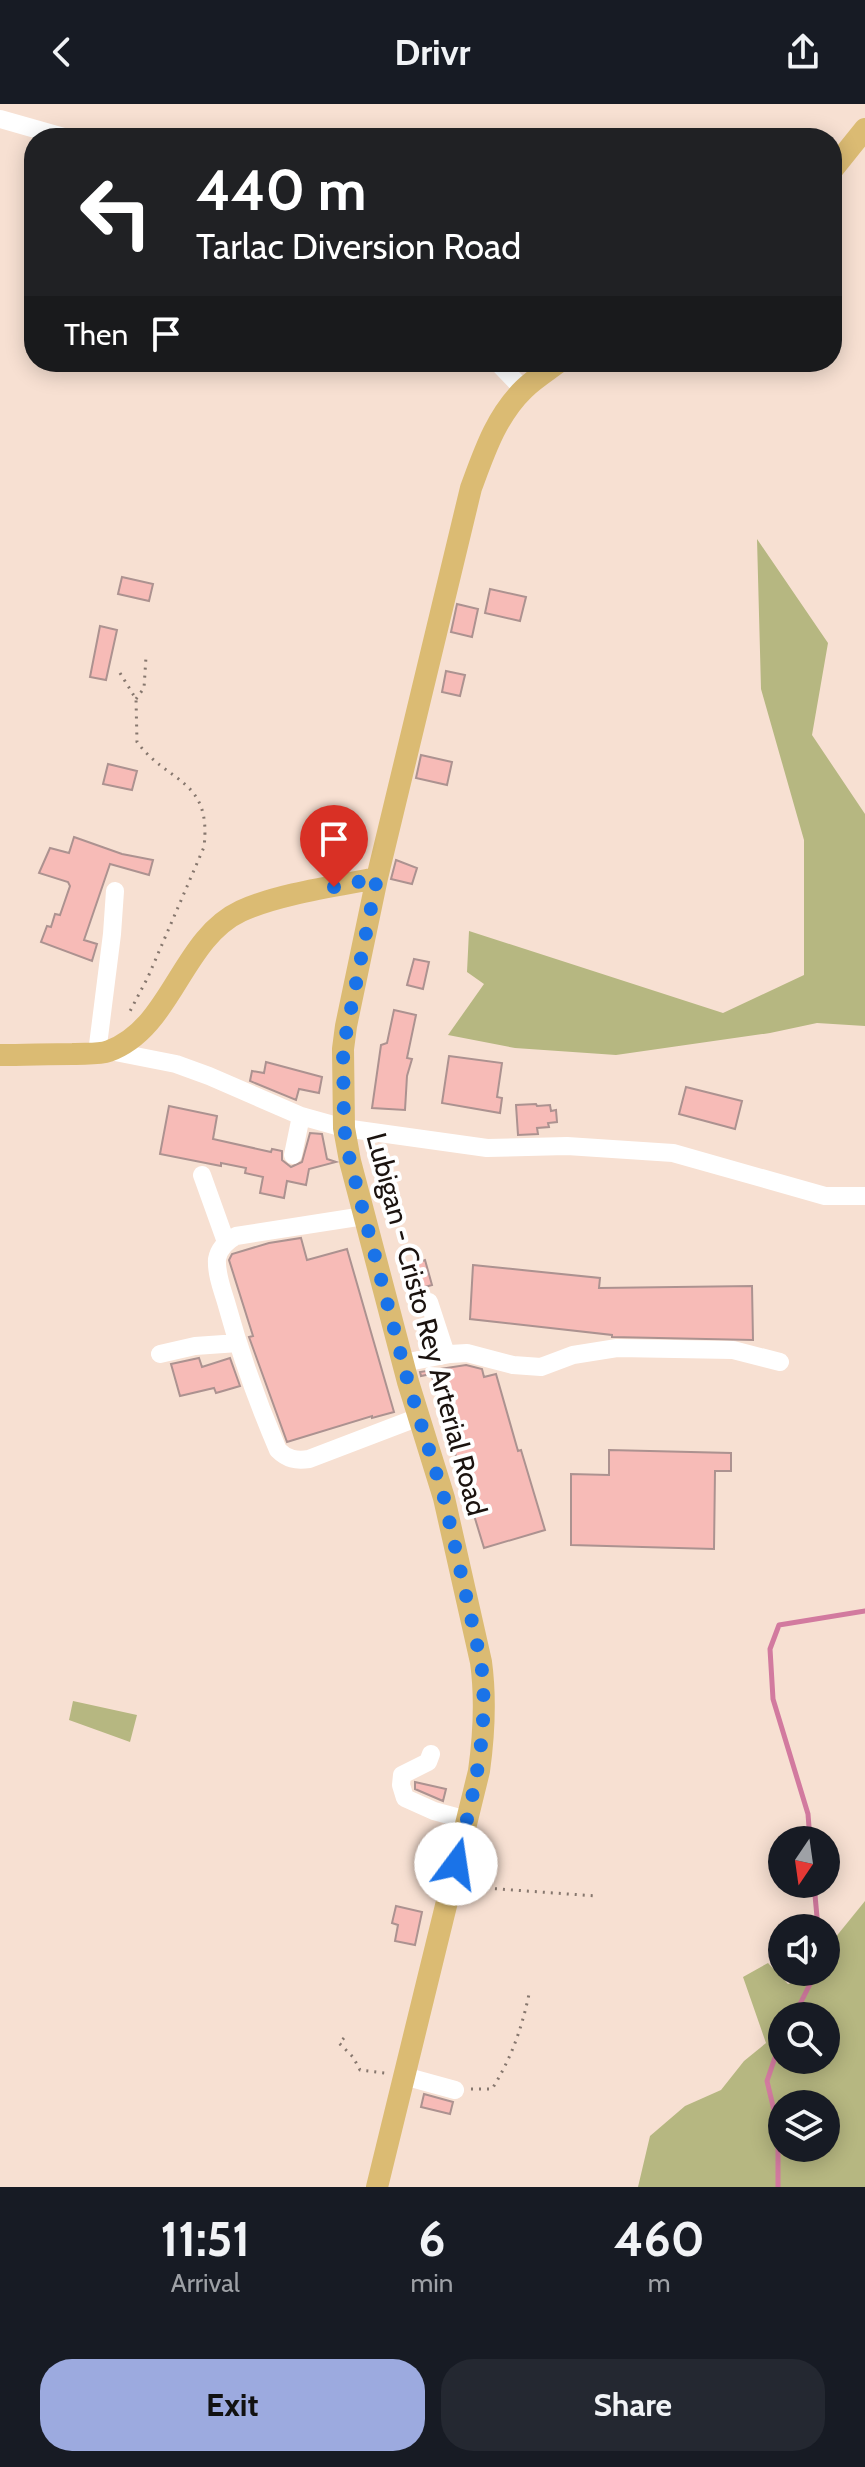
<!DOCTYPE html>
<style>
:root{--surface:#171b24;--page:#242831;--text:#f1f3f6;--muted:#9ea1a6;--accent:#9caadf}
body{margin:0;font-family:Cabin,sans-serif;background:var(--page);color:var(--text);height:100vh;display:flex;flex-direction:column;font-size:30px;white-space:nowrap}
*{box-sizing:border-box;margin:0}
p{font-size:26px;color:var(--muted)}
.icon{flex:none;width:44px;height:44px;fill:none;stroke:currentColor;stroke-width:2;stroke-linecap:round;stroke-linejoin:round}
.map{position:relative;height:2083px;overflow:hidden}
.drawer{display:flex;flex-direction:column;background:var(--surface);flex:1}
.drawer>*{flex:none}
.banner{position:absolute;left:24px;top:24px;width:818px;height:244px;border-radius:32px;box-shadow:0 4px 20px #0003;background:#202124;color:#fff;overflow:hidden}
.needle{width:52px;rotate:193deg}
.controls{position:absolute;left:768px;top:1722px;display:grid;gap:16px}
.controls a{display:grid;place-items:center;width:72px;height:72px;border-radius:50%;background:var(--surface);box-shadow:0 4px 20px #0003;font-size:40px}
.pin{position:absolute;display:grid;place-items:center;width:68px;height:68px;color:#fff;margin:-82px -34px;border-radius:50% 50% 50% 0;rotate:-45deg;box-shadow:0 0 8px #0007}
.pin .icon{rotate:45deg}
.me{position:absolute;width:88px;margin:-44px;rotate:14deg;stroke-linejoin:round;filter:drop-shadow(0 0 6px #0008)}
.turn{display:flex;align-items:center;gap:28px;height:168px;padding:0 40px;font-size:36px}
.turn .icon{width:104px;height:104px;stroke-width:2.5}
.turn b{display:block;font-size:56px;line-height:68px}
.then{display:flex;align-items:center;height:76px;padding:0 40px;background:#0003;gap:16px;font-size:30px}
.eta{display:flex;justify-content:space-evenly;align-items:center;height:136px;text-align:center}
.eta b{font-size:48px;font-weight:800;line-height:56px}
.button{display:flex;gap:16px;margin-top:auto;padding:16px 40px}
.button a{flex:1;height:92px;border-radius:32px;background:var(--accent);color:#111;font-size:32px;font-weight:800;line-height:92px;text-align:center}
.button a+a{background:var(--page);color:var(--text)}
header{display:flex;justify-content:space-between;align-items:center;height:104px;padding:0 40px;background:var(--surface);font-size:36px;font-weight:800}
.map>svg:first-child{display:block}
.green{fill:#b6b781;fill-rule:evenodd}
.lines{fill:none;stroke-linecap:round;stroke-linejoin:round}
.stream{stroke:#d27a9f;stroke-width:5}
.building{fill:#f7bbb7;stroke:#ac9290;stroke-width:2}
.path{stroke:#86776e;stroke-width:3;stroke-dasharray:2 6;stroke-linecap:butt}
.minor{stroke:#fff;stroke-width:18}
.major{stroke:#dbbb73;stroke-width:22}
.route{stroke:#1a73e8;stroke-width:14;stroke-dasharray:0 25.2}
.labels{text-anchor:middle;stroke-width:8;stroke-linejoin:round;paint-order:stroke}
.street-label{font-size:28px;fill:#1b130f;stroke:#fff}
</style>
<header><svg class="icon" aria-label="back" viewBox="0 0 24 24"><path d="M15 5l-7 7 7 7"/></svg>Drivr<svg class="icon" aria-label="share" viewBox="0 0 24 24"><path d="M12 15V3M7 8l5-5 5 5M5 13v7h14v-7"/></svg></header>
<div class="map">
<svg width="865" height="2083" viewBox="0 0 865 2083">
<rect width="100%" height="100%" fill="#f7e0d2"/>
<path class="green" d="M757,435L828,539L812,631L865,710V922L817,919L770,929L616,951L515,944L448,931L484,880L467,868L469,827L723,909L804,871V736L761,585Z
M73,1597L137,1611L130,1638L69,1616Z
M865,1797V2083H638L650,2032L685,2002L721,1986L744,1957L766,1939L743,1873L768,1859L788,1880L802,1875L808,1868H826V1845ZM782,1912H826V1956H782ZM782,2000H826V2044H782Z"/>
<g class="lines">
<path class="stream" d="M810,1736L808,1710L773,1595L770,1545L779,1521L865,1507
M814,1780L818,1824
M794,1912L816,1868
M778,2083V2023L767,1977L782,1933"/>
</g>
<path class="building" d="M122,473L153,480L149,497L118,490Z
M490,485L526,493L520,517L485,509Z
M457,500L478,505L472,533L451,528Z
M100,522L117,526L106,576L90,573Z
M446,567L465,571L460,592L442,588Z
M421,651L452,658L447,681L416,674Z
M108,660L137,667L132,686L103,680Z
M74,733L122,750L153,756L149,771L110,760L84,836L97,840L92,857L41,838L47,822L51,823L55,810L60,811L70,782L68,778L39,769L50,744L69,749Z
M316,741L339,746L335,760L313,754Z
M396,756L417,764L412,780L391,775Z
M414,855L429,858L423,885L407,881Z
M394,906L416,911L407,954L412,955L407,972L405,1006L372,1004L381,941L387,939Z
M449,952L502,959L497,993L502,994L500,1009L442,999Z
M266,958L322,973L319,989L299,985L296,996L250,977L252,967L264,969Z
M686,983L742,997L735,1025L679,1010Z
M536,1000L537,1002L550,1001L551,1007L556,1006L557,1018L548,1019L549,1023L537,1024L538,1030L518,1031L516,1001Z
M169,1002L217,1012L213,1035L271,1048L272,1045L282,1047V1056L291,1063L302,1058L310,1029L322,1030L327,1055L336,1058L309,1065L306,1081L287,1077L284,1094L260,1089L263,1073L245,1069L246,1064L221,1059V1062L160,1050Z
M301,1134L307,1156L347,1145L394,1308L372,1314V1312L287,1338L249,1233L253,1232L229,1156L232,1150L269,1139Z
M425,1156L432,1181L410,1187L404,1162Z
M473,1161L600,1174L599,1184L752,1182L753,1236L612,1233V1231L470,1215Z
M199,1254L202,1263L230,1254L240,1282L216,1289L214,1284L180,1292L171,1260Z
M466,1261L482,1265L484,1273L496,1270L518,1347L521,1346L545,1426L484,1444L431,1270L421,1272L420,1268Z
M609,1346L731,1349V1367H715L714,1445L571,1441V1370L609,1371Z
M415,1678L446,1685L443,1697L415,1685Z
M396,1802L422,1808L415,1841L395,1837L398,1821L392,1819Z
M424,1990L453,1998L450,2010L421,2003Z"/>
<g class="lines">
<path class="path" d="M120,569L136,595L137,638C168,680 212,674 204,743L148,873L128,911
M136,595L144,584L146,553
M471,1783L596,1792
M344,1934L339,1939L353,1953L360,1966L385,1969
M471,1985H492C511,1955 522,1924 529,1890"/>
<path class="minor" d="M0,15L67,34
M497,258L523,285
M110,947L176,960L209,972L301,1012L344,1024L487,1044L567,1042L673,1049L825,1092H865
M97,949L112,830L115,787
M293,1051L301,1012
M202,1071L226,1138
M364,1112L236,1132C227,1137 219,1144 217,1155C216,1169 222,1185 226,1198C240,1249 257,1297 278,1346C287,1355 296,1357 309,1355L419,1313
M429,1198L446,1250
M160,1250L195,1242L238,1239
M403,1259L450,1250L467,1249L513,1261L541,1263L573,1251L617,1244L733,1246L780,1258
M431,1650L428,1658L402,1671L401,1681L405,1694L434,1707L467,1716
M404,1972L455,1986"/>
<path class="major" d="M832,66L865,25
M0,951C24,951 49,950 73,950C85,949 98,951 109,947C172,924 181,835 241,807C278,790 336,782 377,774
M377,2083L479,1667C484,1631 486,1595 481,1558L444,1394L408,1278L350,1057L344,1024L343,945L346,922L377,774L471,384C484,349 496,312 524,285C534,275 547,267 559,258"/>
</g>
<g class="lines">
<path class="route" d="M334,783L377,774L343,945L344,1024L350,1057L408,1278L444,1394L481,1558C490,1629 473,1692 456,1760"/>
</g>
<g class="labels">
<g class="street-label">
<text transform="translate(427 1220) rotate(75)" y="10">Lubigan - Cristo Rey Arterial Road</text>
</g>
</g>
</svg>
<div class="controls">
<a><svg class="needle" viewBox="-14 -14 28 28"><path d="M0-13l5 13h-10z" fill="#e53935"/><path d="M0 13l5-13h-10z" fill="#9ea1a6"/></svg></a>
<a><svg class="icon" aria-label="sound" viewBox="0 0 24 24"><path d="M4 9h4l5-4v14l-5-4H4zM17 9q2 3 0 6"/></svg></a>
<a><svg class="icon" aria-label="search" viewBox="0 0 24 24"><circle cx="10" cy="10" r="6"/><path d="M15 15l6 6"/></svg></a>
<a><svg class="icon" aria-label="layers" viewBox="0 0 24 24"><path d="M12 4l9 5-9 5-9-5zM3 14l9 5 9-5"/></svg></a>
</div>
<div class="pin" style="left:334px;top:783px;background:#d93025"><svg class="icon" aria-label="arrive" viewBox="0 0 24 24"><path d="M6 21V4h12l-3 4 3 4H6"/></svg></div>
<svg class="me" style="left:456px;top:1760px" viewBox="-20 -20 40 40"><circle r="19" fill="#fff"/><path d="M0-13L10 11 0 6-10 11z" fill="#1a73e8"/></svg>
<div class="banner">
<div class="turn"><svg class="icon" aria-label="left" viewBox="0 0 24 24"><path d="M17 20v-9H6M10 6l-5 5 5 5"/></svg><div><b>440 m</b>Tarlac Diversion Road</div></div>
<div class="then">Then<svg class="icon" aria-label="arrive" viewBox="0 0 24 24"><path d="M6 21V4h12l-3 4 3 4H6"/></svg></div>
</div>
</div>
<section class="drawer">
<div class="eta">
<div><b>11:51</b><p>Arrival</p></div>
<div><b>6</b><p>min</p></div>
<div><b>460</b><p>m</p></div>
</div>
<div class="button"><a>Exit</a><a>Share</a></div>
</section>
